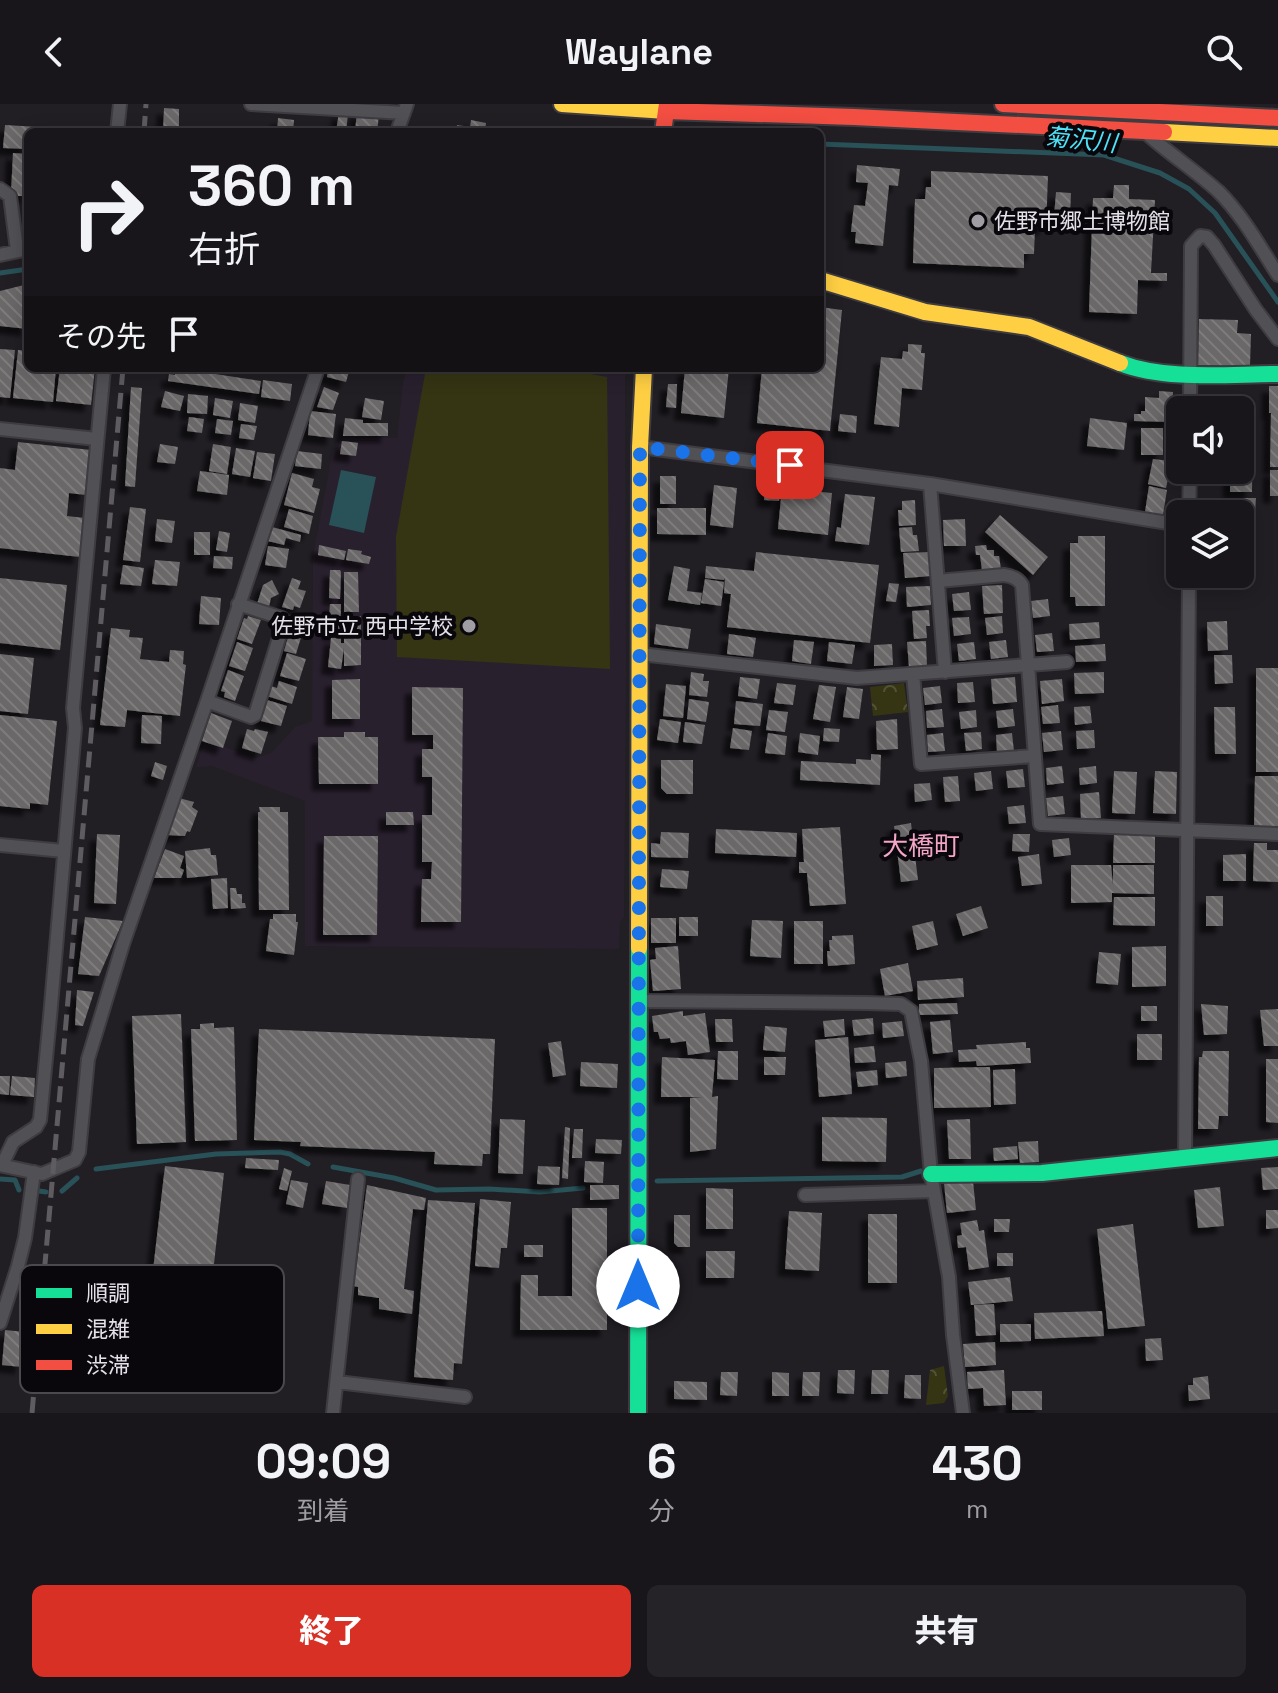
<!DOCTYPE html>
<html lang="ja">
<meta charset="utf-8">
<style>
:root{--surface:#19161b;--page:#262328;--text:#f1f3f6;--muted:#9f9fa3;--line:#37353a;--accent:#d93025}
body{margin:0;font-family:"Space Grotesk","Noto Sans JP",sans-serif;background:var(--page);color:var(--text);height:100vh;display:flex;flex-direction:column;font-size:30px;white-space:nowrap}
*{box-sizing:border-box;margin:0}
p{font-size:26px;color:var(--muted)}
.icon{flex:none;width:44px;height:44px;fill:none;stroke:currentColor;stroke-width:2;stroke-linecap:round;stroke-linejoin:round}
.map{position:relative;height:1309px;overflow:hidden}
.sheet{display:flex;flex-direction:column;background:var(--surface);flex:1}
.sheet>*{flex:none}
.top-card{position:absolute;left:24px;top:24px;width:800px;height:244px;border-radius:12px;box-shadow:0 4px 20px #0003,0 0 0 2px var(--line);background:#19161b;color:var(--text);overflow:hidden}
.buttons{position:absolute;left:1166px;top:292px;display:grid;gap:16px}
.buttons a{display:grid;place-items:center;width:88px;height:88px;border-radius:12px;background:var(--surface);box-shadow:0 4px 20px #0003,0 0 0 2px var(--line);font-size:40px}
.pin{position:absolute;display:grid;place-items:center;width:68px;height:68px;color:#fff;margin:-34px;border-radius:16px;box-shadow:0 4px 12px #0006}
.me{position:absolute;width:88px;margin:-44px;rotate:0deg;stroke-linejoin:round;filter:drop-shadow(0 0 6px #0008)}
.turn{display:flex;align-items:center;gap:28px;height:168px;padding:0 32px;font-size:36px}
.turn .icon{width:104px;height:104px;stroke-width:2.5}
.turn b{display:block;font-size:56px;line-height:68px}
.then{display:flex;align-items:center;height:76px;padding:0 32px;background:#0003;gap:16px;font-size:30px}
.eta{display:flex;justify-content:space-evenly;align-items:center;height:136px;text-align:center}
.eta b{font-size:48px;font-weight:800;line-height:56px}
.cta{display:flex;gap:16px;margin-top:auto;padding:16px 32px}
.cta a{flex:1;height:92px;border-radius:12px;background:var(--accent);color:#fff;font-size:32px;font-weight:800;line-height:92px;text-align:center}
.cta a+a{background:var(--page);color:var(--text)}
header{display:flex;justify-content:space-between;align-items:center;height:104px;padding:0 32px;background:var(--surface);font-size:36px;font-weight:800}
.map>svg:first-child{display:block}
.education{fill:#29202e}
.park{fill:url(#park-crowns)}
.pitch{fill:#353514}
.water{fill:#285158}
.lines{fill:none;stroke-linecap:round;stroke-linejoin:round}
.stream{stroke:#285158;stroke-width:5}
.building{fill:url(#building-back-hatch);filter:url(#shadow)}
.street-casing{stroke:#3e3b41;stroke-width:16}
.fast-casing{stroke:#3e3b41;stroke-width:20}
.slow-casing{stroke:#3e3b41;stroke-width:20}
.jam-casing{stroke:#3e3b41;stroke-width:20}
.street{stroke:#515054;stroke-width:12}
.fast{stroke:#16e098;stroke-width:16}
.slow{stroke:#ffcf43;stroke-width:16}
.jam{stroke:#f24e42;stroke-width:16}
.rail{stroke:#5e5c61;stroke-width:5;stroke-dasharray:16 8;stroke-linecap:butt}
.route{stroke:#1a73e8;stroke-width:14;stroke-dasharray:0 25.2}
.poi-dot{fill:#a09da4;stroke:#09070c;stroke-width:3}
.labels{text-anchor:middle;stroke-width:8;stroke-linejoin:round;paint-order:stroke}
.poi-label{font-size:22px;fill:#e4e1e9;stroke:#09070c;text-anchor:start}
.water-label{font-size:24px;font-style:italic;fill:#4de2f7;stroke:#09070c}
.quarter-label{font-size:26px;fill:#f3a5c6;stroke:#09070c}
.key{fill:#09070c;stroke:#4b484e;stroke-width:2}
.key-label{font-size:22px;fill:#e4e1e9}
</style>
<header><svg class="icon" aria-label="back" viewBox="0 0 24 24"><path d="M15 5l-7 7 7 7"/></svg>Waylane<svg class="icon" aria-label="search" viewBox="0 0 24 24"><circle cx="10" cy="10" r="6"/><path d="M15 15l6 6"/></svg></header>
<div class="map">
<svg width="1278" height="1309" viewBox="0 0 1278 1309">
<defs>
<pattern id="park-crowns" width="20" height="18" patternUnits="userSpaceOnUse" patternTransform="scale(2)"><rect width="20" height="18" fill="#353514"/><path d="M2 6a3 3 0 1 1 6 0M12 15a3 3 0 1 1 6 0" fill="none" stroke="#525236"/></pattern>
<pattern id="building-back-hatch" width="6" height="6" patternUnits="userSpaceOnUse" patternTransform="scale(2)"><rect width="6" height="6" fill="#6a6767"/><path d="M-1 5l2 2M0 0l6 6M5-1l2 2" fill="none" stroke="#7f7c7d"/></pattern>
<filter id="shadow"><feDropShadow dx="-7" dy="7" stdDeviation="2" flood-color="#0009"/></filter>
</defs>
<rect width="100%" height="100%" fill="#211e24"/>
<path class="education" d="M407,264H625L626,575L624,813L620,818L619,845L305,842V697L212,662L196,663L205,636L256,654L271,649L295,623L312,617L313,452L333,345H338L340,334H397L403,279Z"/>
<path class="park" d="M904,579L908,608L873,612L870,583Z
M944,1262L948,1292L944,1299L926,1301L930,1266Z"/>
<path class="pitch" d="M426,264H559L607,273L610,565L397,553L396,433Z"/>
<path class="water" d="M341,366L376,373L364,429L329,421Z"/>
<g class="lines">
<path class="stream" d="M820,40L1104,51L1160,69L1189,85L1215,109L1278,198
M0,169L28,165
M333,1063L394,1074L436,1086L489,1085L540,1088L583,1084
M96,1065L216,1050L280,1048L290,1050L308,1060
M0,1075L15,1076L19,1086
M657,1077L902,1073L921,1067
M39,1087L46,1088
M62,1087L77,1074"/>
</g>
<path class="building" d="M164,4L179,5V28H163Z
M339,8L348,10L346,28H336Z
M357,8L379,11L377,28H355Z
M278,14L294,16L293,28H277Z
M471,16L486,19L485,28H456L457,21L470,23Z
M5,21L90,26L89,28H28V45L3,44Z
M182,22L215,23V28H182Z
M13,49L28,50V92H15L11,90Z
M857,61L900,65L898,82L889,81L883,142L855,139L856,128H851L854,101L865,102L868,79L856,78Z
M931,67L1048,72L1046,124H1035L1034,150H1024V164L913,159L915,95H925L926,83H931Z
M1114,81H1129V95L1155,96L1151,169H1167V177L1138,176L1137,210L1089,208L1093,94H1113Z
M1056,88L1071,89L1070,113H1054Z
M28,180V225L0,222V187Z
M820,203L842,206L830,327L757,319L762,264H820Z
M1199,215L1238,216L1237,229L1251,230L1250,262L1198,261Z
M908,240L922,241L921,249H925L922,286L902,284L899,323L874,320L881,253L902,255L903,247L908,248Z
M0,245L15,246L10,294L0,293Z
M18,246L28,247V264H56L53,298L13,294Z
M60,264H95L91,301L56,297Z
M176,264L261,277L259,290L168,277L169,270L175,271Z
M328,264H350L346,278L327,273Z
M685,264H729L724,314L681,309Z
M263,276L292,280L290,297L261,293Z
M668,280H677L676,304L666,303Z
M1269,282H1278V363H1270L1271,309H1269Z
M131,283L142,284L135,383L125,382Z
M324,283L339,289L333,306L317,303Z
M165,287L184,292L180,307L161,303Z
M1159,287L1173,288L1172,318L1134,317V310H1141V307H1145V293L1159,294Z
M188,290L208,292L207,310L187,309Z
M215,294L233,297L230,314L213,311Z
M365,294L384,297L381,316L362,313Z
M240,299L258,302L255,319L238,316Z
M310,307L336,310L333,334L308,331Z
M1240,309H1253L1252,388H1230V366H1240Z
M840,310L857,312L856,329L838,327Z
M189,313L204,315L202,329L187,327Z
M345,314L363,316V319H388V332H343Z
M1090,314L1127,319L1124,346L1087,342Z
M217,315L233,317L231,331L215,329Z
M241,320L257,322L254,336L239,334Z
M1141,324H1163V351H1141Z
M342,337L358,339L356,352L340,350Z
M18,338L91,346L86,391L69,389L67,412L85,414L80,453L0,444V364L15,366Z
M160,340L178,343L175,360L157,358Z
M213,340L231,343L227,370L209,367Z
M236,344L255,347L250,373L232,370Z
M297,347L322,350L321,365L295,362Z
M257,348L275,350L271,377L253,374Z
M1153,355L1180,358V367L1170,366L1166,384L1148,380Z
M1270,366H1278V392H1270Z
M200,367L229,371L227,391L197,387Z
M292,369L314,375L312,383L320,385L314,409L284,401Z
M660,372H676V400H660Z
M765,378L781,379L779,397L764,396Z
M714,381L737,384L733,424L710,421Z
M1149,382L1167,386L1163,411L1145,408Z
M782,384L832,389L828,431L778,425Z
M845,390L875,393L869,441L835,437L837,423L841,424Z
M1236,394H1256L1254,425H1240V410H1236Z
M915,396L916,421L899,422L898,406H902V397Z
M130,403L146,405L140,458L123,456Z
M657,404H706V431L657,430Z
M289,405L313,412L309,430L284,423Z
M1000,411L1048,453L1033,471L985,428Z
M157,415L175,417L172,439L155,437Z
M965,415L966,442H944L943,416Z
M272,423L301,431L300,438L286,434L284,441L268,437Z
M912,423L913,431H917L919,447L901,448L899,424Z
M219,427L230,429L227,448L216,446Z
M194,428H210V451H194Z
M1078,432H1105V502H1076L1075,493H1070V439H1078Z
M319,441L346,447L344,456L318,451Z
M986,441L987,446H994V452H999L1001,465L982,466L980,451H976L975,442Z
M268,442L289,445L286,464L265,461Z
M348,445L362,447L361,450L371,453L369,460L346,456Z
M756,448L879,461L870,539L727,523L731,490L724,489L725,474L724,476L705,474L706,462L754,467Z
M930,448L932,472L905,474L903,449Z
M214,452L233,453L232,465L213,464Z
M155,456L180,458L177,482L152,480Z
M123,461L144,464L141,482L120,480Z
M674,462L690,465L687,487L702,489L700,501L668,496Z
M330,466H340L341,468L340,495L329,494Z
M344,468H358L359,508H344Z
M0,474L67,481L60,546L0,539Z
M292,474L301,477L298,485L306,487L300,504L294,502L293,506L282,503Z
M705,475L724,478L721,502L701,499Z
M272,476L279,490L271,494L269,503L257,500L263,481Z
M889,479L899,480L896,498L886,497Z
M1002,481L1003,509L984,510L982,482Z
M930,482L931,501L907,503L906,483Z
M969,488L971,506L954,507L952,490Z
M201,492L221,494L219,521L199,520Z
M1048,495L1050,512L1033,514L1031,497Z
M330,500H341L340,530L328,529Z
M929,506L930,522H926L927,534L914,535L912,507Z
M248,512L261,516L252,540L237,535L244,514L247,515Z
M361,512V561L344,562V544L341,565L328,563L331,534H341V539H344V513Z
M1002,512L1003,529L987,531L985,514Z
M969,513L971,530L954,532L952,514Z
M1227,517L1228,546L1208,547L1207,518Z
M1099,518L1100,534L1070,536L1069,520Z
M292,520L304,524L296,550L284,547Z
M656,520L691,525L688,545L654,540Z
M111,524L130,526L129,533L143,534L140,555L169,558L170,546L184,547L183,560L186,561L180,612L127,606L125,623L100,621Z
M1052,529L1054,547L1037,548L1035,531Z
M729,530L756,534L753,553L727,550Z
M794,536L814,538L811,560L792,557Z
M1006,536L1008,553L991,555L989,538Z
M926,537L927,562L909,563L907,538Z
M237,538L253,544L245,567L229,562Z
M829,538L855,541L852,560L827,557Z
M974,538L976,555L959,557L957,540Z
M892,540L893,561L874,562V541Z
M1105,540L1106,557L1076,558L1075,542Z
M287,549L306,555L299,577L280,572Z
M0,550L34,554L28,610L0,607Z
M1214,551H1232L1233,579L1215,580Z
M1256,564H1278V668H1256Z
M228,566L244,572L235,597L224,593L225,588L221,587Z
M691,568L704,570L703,577H709L707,593L689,591Z
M1104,568V589L1075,590L1074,569Z
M740,573L760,575L757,595L738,592Z
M1015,573L1017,598L993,600L991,575Z
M360,575V615H332V576Z
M1062,575L1064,597L1042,600L1040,577Z
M279,577L297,583L292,600L267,592L271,582L277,584Z
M973,578L975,598L958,599L957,579Z
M777,579L796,581L793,601L774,599Z
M666,580L686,582L683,614L663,612Z
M819,581L836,583L830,618L813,615Z
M940,582L942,599L925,601L923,584Z
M412,583L463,584L461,818H421L422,775H431L432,758H422V711H432V673H422V645H433V631H412Z
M847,583L863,585L859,615L843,613Z
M689,595L709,598L706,618L687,615Z
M267,596L287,602L281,622L261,617Z
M736,597L763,600L760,622L734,620Z
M1058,601L1060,619L1043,620L1041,603Z
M1090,602L1092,619L1075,621L1074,603Z
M1214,603H1235L1236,650H1215Z
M942,605L944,623L927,624L926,607Z
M1013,605L1015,622L998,624L996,607Z
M769,606L788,608L785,628L766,626Z
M976,606L977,623L961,625L959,608Z
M211,609L232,617L223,644L202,637Z
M0,611L57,617L48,701L30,699V705L0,702Z
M142,611L162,612L161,640L141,639Z
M660,615L681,618L678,639L657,636Z
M897,615L898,645L877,646L876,617Z
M685,618L705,621L702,640L683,638Z
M733,624L752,627L749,646L730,644Z
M824,624L840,625L839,638L823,637Z
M247,625L254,627L255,625L268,628L261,650L242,644Z
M1094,626L1095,644L1077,645L1076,627Z
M1061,627L1063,646L1044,648L1042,629Z
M344,628H365V633H378V680H319L318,633H344Z
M981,628L982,645L966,647L964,629Z
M768,629L787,632L785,651L765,649Z
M800,629L820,632L818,651L798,648Z
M943,629L945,647L928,648L927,631Z
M1012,629L1014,647L997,648L996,631Z
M871,650L881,651L880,681L800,676L801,657L856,660V655L871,656Z
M661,656H693V690H667L661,684Z
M155,658L167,662L163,676L151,672Z
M1062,662L1064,679L1047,681L1046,664Z
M1096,662L1097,679L1080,681L1079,664Z
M1023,665L1025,683L1008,684L1006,667Z
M991,667L993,685L976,687L974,669Z
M1114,667L1137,668L1135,710L1112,709Z
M1155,667L1177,668L1176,710L1153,709Z
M958,672L960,697L945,698L943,673Z
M1255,672H1278V724H1254Z
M930,679L932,696L915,698L914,680Z
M1099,688L1101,714L1081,715L1080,690Z
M1063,692L1065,710L1048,712L1046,694Z
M179,694L194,698L192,703L198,707L190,728L187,727L185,732L167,731Z
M1024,701L1026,719L1009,720L1007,703Z
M259,703H280V708H288L289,806H259L258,708H260Z
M386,708H413L414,721H386Z
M911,719L918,776L901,778L894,722Z
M840,723L846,800L810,802L807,769H799V758H804L802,725Z
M716,725L797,729L796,753L715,749Z
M661,728L689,729L688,754L651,753V739L660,740Z
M97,730L120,731L116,800L94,799Z
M1013,730H1030L1029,748L1012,747Z
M1114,730L1155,731V759H1113Z
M324,732H378L377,831H323Z
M1069,734L1071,751L1054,753L1052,736Z
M1254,739H1267V746H1278V778L1253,777Z
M210,744L211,751H216L218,771L187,774L185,747Z
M165,745L184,752L180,764L184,766L181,774H154Z
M1039,750L1042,780L1022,782L1018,753Z
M1246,750V777H1223V751Z
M1071,761H1111L1113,781V761H1154V790L1112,789V798L1071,799Z
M662,765L689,767L687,785L660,783Z
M227,774L228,804L213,805L211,775Z
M230,784H236L237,790H242V799H245L246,804L231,805Z
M1206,792H1223V822H1206Z
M1114,793H1155V822L1113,821Z
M981,802L988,824L963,832L956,810Z
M273,810H296V818H298L294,851L266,847L270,815H273Z
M85,813L123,817L99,872L78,870Z
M679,813H698V832H679Z
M651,814H676V839H651Z
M752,816L783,817L781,854L750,852Z
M794,817H823V860H794Z
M933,817L938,841L917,846L912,822Z
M853,831L855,860L828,862L827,847H830L829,836H832V832Z
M678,842L681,885L653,887L650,856L656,855L655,844Z
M1166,842V882L1132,883V843Z
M1099,848L1121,850L1118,881L1096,879Z
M908,859L913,887L885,892L880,865Z
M963,874L964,893L918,896L917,877Z
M77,886L94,888L83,922L75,921Z
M957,899L958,910L919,911V900Z
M1201,900L1228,902L1227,930L1204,931Z
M1141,902H1157V917H1141Z
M1278,905V942H1264L1260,906Z
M683,907V912L705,909L710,948L688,951L686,937L671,939L670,934L660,935L658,928H654L652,912Z
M181,910L186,1038L137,1040L132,912Z
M873,914L874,930L854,932L852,916Z
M715,915H732L733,938H716Z
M844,915L845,931L825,933L823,917Z
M950,916L953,948L933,950L930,918Z
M902,917L904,932L883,934L882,919Z
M214,919V924L234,923L237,1036L195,1037L191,925H200V920Z
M765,922L787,924L785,948L763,946Z
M259,925L495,935L490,1050H483L482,1062L434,1060L435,1048L300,1042L301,1038L254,1036Z
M1137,930H1162V956H1137Z
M848,933L852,990L819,993L815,936Z
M561,937L566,971L553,973L548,939Z
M1026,938V944H1030L1031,959L977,962L976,957L959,958L958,946L977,945L976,941Z
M874,942L876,958L855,959L854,944Z
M718,947H738V976L717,975Z
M1203,947H1229L1228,1012H1219L1218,1025H1198L1199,953H1202Z
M662,953L715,956L712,993L718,992L716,1045L690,1048V994L703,993H661Z
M764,953H786L785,971H764Z
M1266,955H1278V1019L1266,1018Z
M906,957L907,972L886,974L885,959Z
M581,958L618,960L617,984L580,982Z
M990,963L991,1003L934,1004V964Z
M1015,965L1016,1000L994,1001L993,966Z
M877,966L878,981L858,983L856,968Z
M0,972H10L9,991L0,990Z
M12,972L35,974L34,993L10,991Z
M822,1013L887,1014L886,1058L822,1057Z
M500,1015L525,1016L523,1070L498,1069Z
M970,1015L971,1055H949L947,1016Z
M565,1023L570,1024L568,1075L562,1074Z
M574,1025H583L582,1054H572Z
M596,1035L622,1036L621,1050L595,1049Z
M1038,1037L1039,1058L1020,1059L1018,1038Z
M1017,1042L1018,1055L994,1057L993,1044Z
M246,1054L279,1056L278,1066L245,1064Z
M585,1057L604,1058L603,1079L584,1078Z
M165,1062L224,1069L204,1251L144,1245Z
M538,1062L560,1063L559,1081L537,1080Z
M1278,1063V1085L1263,1086L1261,1064Z
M284,1064L292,1067L287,1087L279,1085Z
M291,1076L308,1079L303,1104L286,1100Z
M326,1077L350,1081L347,1104L322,1100Z
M973,1077L976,1106L947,1109L944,1079Z
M367,1081L426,1094L424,1106L413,1105L404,1185L414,1187L412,1210L379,1205V1194L358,1191V1183L354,1182Z
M590,1081H619V1095L590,1096Z
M1220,1083L1224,1122L1198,1124L1194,1086Z
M706,1084L733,1085V1125H706Z
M480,1095L511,1098L507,1144H501L499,1164L475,1162Z
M428,1096L475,1099L462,1260L454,1259L453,1276L414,1273Z
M572,1104H607V1226H520L521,1171H538V1192H572Z
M1266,1106H1278V1124L1266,1125Z
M789,1107L822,1109L819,1167L785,1165Z
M868,1110H897V1179H868Z
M674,1111H690V1143H678L674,1139Z
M994,1115H1010L1009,1128H994Z
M977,1116L979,1127L984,1126L989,1163L969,1166L966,1143L958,1144L957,1132L962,1131L960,1119Z
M1133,1120L1145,1222L1108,1225L1097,1125Z
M524,1141H543V1153H524Z
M706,1147H735L734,1174H706Z
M997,1149H1013V1162H997Z
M1010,1173L1013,1197L971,1201L968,1178Z
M994,1200L996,1231L976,1232L974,1201Z
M1102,1207L1104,1232L1035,1235L1034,1209Z
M1000,1220H1031V1237L1000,1238Z
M5,1226L25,1228L22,1263L2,1261Z
M1161,1234L1163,1256L1146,1257L1145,1235Z
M995,1238L996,1261L965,1263L963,1240Z
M838,1266H855L854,1290L837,1289Z
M872,1266H889L888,1290H871Z
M1004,1266L1006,1301L984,1302L983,1284L968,1285L967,1268Z
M721,1268H738L737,1292L720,1291Z
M772,1268L789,1269V1292H772Z
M803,1268H820L819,1292H802Z
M905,1271H921V1295L904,1294Z
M1208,1272L1210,1295L1189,1297L1188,1281H1193V1274Z
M674,1277L707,1278V1296L674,1295Z
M1012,1287H1042V1306H1012Z"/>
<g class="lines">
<defs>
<path id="street" d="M251,0L404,9
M117,28L120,0
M397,28L407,0
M1145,28C1168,49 1196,67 1219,88C1243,112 1260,143 1278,171
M0,85L10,92L17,146
M0,151L28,145
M1190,306L1191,142L1200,132L1207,133L1214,141L1256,206L1278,235
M0,325L97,335
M640,343L930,380L1180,421
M930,380L945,568
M1189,410L1190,366
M938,477L1004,471C1012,472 1018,474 1022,481L1040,720L1278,730
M640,550L857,574L1067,558
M913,570L921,660L1035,652
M207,597L251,613L255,611L284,518L282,514L238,500
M0,741L64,747
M638,897L866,899L901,900L911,907L921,957L931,1070L949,1173L953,1231L963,1309
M1185,1053L1189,470
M0,1061L42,1070L75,1056L79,1048L88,955L123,840L207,597L318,264
M2,1061L13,1038L36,1023L40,1016L50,913L75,624L73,604L104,264
M805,1091L934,1087
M0,1219L18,1162L25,1134L34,1068
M337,1278L465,1293
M333,1309L358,1075"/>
<path id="fast" d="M1120,259C1166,277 1229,270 1278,270
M931,1070L1042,1069L1278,1044
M638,1309L639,844"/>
<path id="slow" d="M562,0L666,7
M1164,28L1278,34
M820,176L925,208L1029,223L1120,259
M639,844L640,343L644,264"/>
<path id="jam" d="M1003,0L1278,14
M666,7L854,13L1164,28
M663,28L667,0"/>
</defs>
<use href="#street" class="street-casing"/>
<use href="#fast" class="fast-casing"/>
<use href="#slow" class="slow-casing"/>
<use href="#jam" class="jam-casing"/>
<use href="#street" class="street"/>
<use href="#fast" class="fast"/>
<use href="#slow" class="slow"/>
<use href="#jam" class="jam"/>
<path class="rail" d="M144,28L146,0
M32,1309L123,264"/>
</g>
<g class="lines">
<path class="route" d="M638,1182L640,343L790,361"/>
</g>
<g class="poi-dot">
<circle cx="978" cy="117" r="8"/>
<circle cx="469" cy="522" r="8"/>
</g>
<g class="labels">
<g class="poi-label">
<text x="994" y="125">佐野市郷土博物館</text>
<text x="453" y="530" text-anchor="end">佐野市立 西中学校</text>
</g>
<g class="water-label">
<text transform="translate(1081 36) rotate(6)" y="8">菊沢川</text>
</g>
<g class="quarter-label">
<text x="921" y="751">大橋町</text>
</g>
</g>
<rect x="20" y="1161" width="264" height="128" rx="12" class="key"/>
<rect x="36" y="1184" width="36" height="10" fill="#16e098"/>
<rect x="36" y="1220" width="36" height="10" fill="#ffcf43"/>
<rect x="36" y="1256" width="36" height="10" fill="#f24e42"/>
<g class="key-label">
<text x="86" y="1197">順調</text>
<text x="86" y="1233">混雑</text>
<text x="86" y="1269">渋滞</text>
</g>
</svg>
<div class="buttons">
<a><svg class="icon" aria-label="sound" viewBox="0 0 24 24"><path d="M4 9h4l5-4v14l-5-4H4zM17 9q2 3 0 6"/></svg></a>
<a><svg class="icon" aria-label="layers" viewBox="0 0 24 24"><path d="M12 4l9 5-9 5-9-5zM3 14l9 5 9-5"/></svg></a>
</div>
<div class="pin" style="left:790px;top:361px;background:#d93025"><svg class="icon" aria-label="arrive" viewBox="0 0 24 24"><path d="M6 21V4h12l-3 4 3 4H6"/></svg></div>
<svg class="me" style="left:638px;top:1182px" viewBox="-20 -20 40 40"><circle r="19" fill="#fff"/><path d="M0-13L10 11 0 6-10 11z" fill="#1a73e8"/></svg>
<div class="top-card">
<div class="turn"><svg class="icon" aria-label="right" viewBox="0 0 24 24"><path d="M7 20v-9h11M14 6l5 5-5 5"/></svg><div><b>360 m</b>右折</div></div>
<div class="then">その先<svg class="icon" aria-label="arrive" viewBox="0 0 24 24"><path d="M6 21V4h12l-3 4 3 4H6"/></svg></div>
</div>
</div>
<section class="sheet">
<div class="eta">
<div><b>09:09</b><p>到着</p></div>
<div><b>6</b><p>分</p></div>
<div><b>430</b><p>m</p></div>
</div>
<div class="cta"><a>終了</a><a>共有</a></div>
</section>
